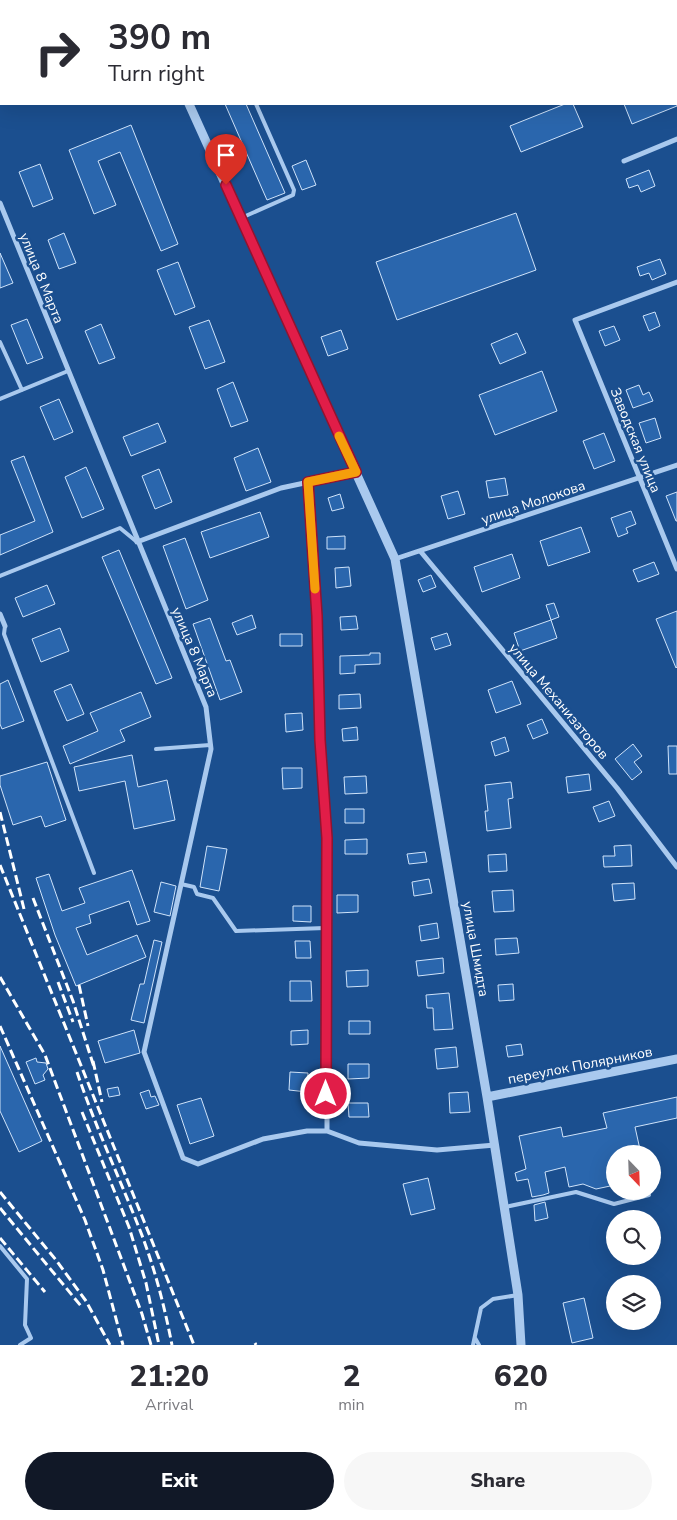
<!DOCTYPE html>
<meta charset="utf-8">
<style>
:root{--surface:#fff;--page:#f7f7f7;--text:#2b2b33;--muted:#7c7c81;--accent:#111827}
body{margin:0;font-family:"Nunito Sans",sans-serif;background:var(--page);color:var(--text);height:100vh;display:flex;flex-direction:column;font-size:19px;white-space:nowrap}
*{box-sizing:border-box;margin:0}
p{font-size:16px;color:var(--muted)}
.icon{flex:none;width:28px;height:28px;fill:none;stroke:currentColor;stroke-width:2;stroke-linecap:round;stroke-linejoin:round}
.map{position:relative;height:1345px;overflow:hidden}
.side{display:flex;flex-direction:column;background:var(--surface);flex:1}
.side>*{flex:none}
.hud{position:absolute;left:0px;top:0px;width:678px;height:105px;box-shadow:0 5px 20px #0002;background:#fff;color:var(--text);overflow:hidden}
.needle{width:32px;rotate:157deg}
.controls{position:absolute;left:606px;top:1145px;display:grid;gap:10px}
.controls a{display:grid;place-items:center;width:55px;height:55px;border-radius:50%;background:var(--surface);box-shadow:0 5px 20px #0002;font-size:25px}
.pin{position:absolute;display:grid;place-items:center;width:42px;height:42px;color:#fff;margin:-51px -21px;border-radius:50% 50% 50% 0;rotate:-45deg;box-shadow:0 0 5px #0007}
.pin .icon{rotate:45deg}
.me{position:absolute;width:55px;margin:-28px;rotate:0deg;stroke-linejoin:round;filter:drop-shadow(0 0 4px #0008)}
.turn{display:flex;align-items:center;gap:18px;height:105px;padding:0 25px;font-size:22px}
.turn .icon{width:65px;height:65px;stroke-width:2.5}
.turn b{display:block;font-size:35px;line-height:42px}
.eta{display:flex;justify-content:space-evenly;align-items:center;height:85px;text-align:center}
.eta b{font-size:30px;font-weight:800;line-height:35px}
.primary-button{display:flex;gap:10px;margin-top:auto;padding:10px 25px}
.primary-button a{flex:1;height:58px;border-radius:30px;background:var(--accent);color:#fff;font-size:20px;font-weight:800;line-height:58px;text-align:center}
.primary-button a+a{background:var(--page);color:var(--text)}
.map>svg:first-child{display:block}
.building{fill:#2a66ad;stroke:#cfe3fa}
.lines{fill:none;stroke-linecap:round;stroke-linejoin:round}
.service{stroke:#a9c9ee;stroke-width:4}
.minor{stroke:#a9c9ee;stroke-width:5}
.tertiary{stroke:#a9c9ee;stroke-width:9}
.rail{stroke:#fff;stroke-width:3;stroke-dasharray:9 4;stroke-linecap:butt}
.route-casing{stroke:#92132f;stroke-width:12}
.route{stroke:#e11d48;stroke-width:9}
.slow{stroke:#f59e0b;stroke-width:9}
.labels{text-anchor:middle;stroke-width:5;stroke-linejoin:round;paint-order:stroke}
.street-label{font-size:14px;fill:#fff;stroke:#1b4f8f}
</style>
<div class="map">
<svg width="677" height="1345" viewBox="0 0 677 1345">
<rect width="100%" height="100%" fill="#1b4f8f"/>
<path class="building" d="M225,104H246L285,193L267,200Z
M565,104H573L583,127L521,152L510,126Z
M624,104H677V106L632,124Z
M131,125L178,244L161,251L120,152L98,161L116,205L94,214L69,150Z
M306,160L316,185L302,190L292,166Z
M40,164L53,199L33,207L19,172Z
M649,170L655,186L641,192L638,185L629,188L626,179Z
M516,213L536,270L397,320L376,262Z
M64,233L76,263L59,269L48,240Z
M0,253L13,283L0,288Z
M660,259L666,274L652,280L649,273L640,276L637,267Z
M178,262L195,307L175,315L157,270Z
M655,312L660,326L649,331L643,316Z
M27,319L43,358L27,364L11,325Z
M209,320L225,362L205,369L189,327Z
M101,324L115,358L99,364L85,331Z
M614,326L620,340L605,346L599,331Z
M341,330L348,349L328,356L321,337Z
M517,333L526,353L500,364L491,344Z
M542,371L557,411L495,435L479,395Z
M233,382L248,421L231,427L217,389Z
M639,385L643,395L649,392L653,401L633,408L626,390Z
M59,399L73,432L54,440L40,407Z
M655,418L661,438L646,443L639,423Z
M158,423L166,442L131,456L123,437Z
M604,433L615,461L594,469L583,441Z
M258,448L271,482L246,491L234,458Z
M24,456L53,532L0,555V535L35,521L11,461Z
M86,467L104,509L82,518L65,477Z
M159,469L172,502L155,509L142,476Z
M505,478L508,495L489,498L486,481Z
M458,491L465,514L448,519L441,496Z
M677,492V521H676L666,496Z
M340,494L344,508L332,511L328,498Z
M631,511L636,524L626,528L628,533L618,537L611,518Z
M260,512L269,537L210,558L201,532Z
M581,527L590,552L548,566L540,541Z
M345,536V549H327V537Z
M185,538L208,600L186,609L163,546Z
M119,550L172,678L156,684L102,557Z
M512,554L520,578L482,592L474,567Z
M654,562L659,574L638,582L633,570Z
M349,567L351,586L336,588L335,568Z
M431,575L436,587L423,592L418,580Z
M47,585L55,604L23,617L15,598Z
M554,603L559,617L551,620L546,605Z
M677,611V667L676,668L656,619Z
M252,615L256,628L237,635L232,623Z
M356,616L358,629L341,630L340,617Z
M210,618L226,661L230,660L242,692L220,700L193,624Z
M551,620L557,638L520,651L514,633Z
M60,628L69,651L41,662L32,639Z
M447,633L451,645L435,650L431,638Z
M280,634H302V646H280Z
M370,653H380V664L355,665V673L340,674V656L370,655Z
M8,680L24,721L2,729L0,724V684Z
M512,681L521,704L496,713L488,690Z
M71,684L84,714L67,721L54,691Z
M141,692L151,717L120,730L125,741L70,764L63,746L98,731L90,713Z
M360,694L361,708L339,709V695Z
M302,713L303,730L286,732L285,714Z
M542,719L548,733L533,739L527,725Z
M357,727L358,740L343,741L342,729Z
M505,737L509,751L495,756L491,742Z
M633,744L642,756L634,762L642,772L632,780L615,759Z
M668,746H677V774H669Z
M132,755L138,787L167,780L175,820L134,829L125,781L79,791L74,767Z
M47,762L66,820L45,827L41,816L13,825L0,785V776Z
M282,768H302V788L283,789Z
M589,774L591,790L568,793L566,777Z
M366,776L367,793L345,794L344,777Z
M511,782L513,798L508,799L511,828L487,831L485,811H488L485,785Z
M609,801L615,816L599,822L593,807Z
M345,809H364V823H345Z
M367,839V854H345V840Z
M631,845L632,866L604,867L603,856H615L614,846Z
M207,846L227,849L219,891L200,887Z
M425,852L427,862L409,864L407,854Z
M506,854L507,871L489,872L488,855Z
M132,870L150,921L137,925L129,901L89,915L91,923L76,928L87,955L137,935L146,957L76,986L55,935L36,878L49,874L62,911L85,903L79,888Z
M429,879L432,893L414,896L412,882Z
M161,882L176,886L170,916L154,912Z
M634,883L635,899L614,901L612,884Z
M513,890L514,911L494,912L492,891Z
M337,895H358V912L337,913Z
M293,906H311V922L293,921Z
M437,923L439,938L421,941L419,926Z
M517,938L519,953L496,955L495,939Z
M154,940L162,942L144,1023L131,1020L140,984H144Z
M295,941H310L311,958H296Z
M443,958L444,973L418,976L416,961Z
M368,970V986L347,987L346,971Z
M290,981H311L312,1001H290Z
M513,984L514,1000L499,1001L498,985Z
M449,993L453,1029L434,1030L433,1008H427L426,995Z
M349,1021H370V1034H349Z
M134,1030L140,1053L105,1063L98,1041Z
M308,1030V1044L291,1045V1031Z
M521,1044L523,1055L508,1057L506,1046Z
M0,1046L42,1141L19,1152L0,1111Z
M456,1047L458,1067L437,1069L435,1049Z
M36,1058L37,1062L46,1063L48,1069L43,1075L45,1080L35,1084L26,1062Z
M348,1064H369V1078L348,1079Z
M290,1072L308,1073L307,1092L289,1090Z
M118,1087L120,1095L109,1097L107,1089Z
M149,1090L151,1097L155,1096L159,1105L146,1109L140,1093Z
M468,1092L470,1112L450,1113L449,1093Z
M677,1097V1118L635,1127L641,1154H615V1185L596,1189L583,1184L569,1187L565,1167L545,1172L549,1193L543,1195L532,1197L528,1179L517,1181L515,1173L526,1169L519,1136L561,1127L563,1137L607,1128L603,1113Z
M201,1098L214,1136L190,1144L177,1105Z
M348,1103H368L369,1117H349Z
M428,1178L435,1209L411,1215L403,1184Z
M545,1202L548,1218L535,1221L534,1205Z
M584,1298L593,1338L572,1343L563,1303Z"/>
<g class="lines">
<path class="service" d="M168,0V1
M212,0V1
M246,0L247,1
M241,218L293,195L294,190L256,104
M0,342L22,390
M0,399L68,371
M0,576L120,528L137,542
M5,626L4,634L94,873
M156,749L210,745
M181,884L194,887L197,894L213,898L236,931L325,928
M505,1207L576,1192L614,1204L649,1195
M0,1246L27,1279L25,1325L31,1338L20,1345
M475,1338L479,1345
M473,1345L481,1308L493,1299L518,1295"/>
<path class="minor" d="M417,0L418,1
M124,1L127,0
M0,53H1
M624,161L677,139
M0,203L206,707L211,749L144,1052L183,1158L198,1164L263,1139L307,1131H327L359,1143L437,1150L495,1145
M677,282L575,320L677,569
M308,482L317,616L320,740L327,838V1131
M137,542L281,488L356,472
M421,552L617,788L677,867
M395,559L677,465
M0,614L5,626"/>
<path class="tertiary" d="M142,0V1
M189,104L395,559L487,1097L518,1295L521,1345
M487,1097L677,1059"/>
<path class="rail" d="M0,812L24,909
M0,865L194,1345
M33,898L73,1001L94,1067
M0,977L45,1055L142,1314L151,1345
M58,982L73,1022
M79,985L88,1026
M0,1026L85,1220L103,1270L123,1345
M93,1061L102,1102
M77,1072C96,1129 122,1183 143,1238C156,1273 165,1309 172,1345
M82,1112L129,1227L146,1283L159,1345
M0,1192L56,1260L86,1301L110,1345
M0,1208L81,1306
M0,1238L45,1292
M255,1343L256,1345"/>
</g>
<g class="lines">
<defs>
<path id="route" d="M226,185L356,472L308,482L317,616L320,740L327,838L326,1094"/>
</defs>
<use href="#route" class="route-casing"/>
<use href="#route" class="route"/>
<path class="slow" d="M315,589L308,482L356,472L339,436"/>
</g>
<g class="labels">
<g class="street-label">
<text transform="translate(42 278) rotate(68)" y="5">улица 8 Марта</text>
<text transform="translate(636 440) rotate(68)" y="5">Заводская улица</text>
<text transform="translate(533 502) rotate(-19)" y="5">улица Молокова</text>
<text transform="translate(195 652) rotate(67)" y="5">улица 8 Марта</text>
<text transform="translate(559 701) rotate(50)" y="5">улица Механизаторов</text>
<text transform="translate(476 949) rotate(80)" y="5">улица Шмидта</text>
<text transform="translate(580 1065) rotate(-11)" y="5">переулок Полярников</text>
</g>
</g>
</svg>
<div class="controls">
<a><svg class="needle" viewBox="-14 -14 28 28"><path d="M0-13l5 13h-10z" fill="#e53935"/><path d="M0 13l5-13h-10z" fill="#7c7c81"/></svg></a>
<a><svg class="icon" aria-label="search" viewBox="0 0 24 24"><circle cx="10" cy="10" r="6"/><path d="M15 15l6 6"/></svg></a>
<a><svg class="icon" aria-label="layers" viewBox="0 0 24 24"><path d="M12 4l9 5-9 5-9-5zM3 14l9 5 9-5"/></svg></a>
</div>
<div class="pin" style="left:226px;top:185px;background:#d93025"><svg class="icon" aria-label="arrive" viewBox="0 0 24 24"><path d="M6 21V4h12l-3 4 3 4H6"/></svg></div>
<svg class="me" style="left:326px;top:1094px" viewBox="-20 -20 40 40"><circle r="17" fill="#e11d48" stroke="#fff" stroke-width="3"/><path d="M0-11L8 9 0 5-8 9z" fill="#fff"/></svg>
<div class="hud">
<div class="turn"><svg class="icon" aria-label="right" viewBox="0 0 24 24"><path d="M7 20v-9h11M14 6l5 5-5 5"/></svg><div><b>390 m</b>Turn right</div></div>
</div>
</div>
<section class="side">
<div class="eta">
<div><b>21:20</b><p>Arrival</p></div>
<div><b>2</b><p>min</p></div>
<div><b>620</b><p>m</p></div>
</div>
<div class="primary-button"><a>Exit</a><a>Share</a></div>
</section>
